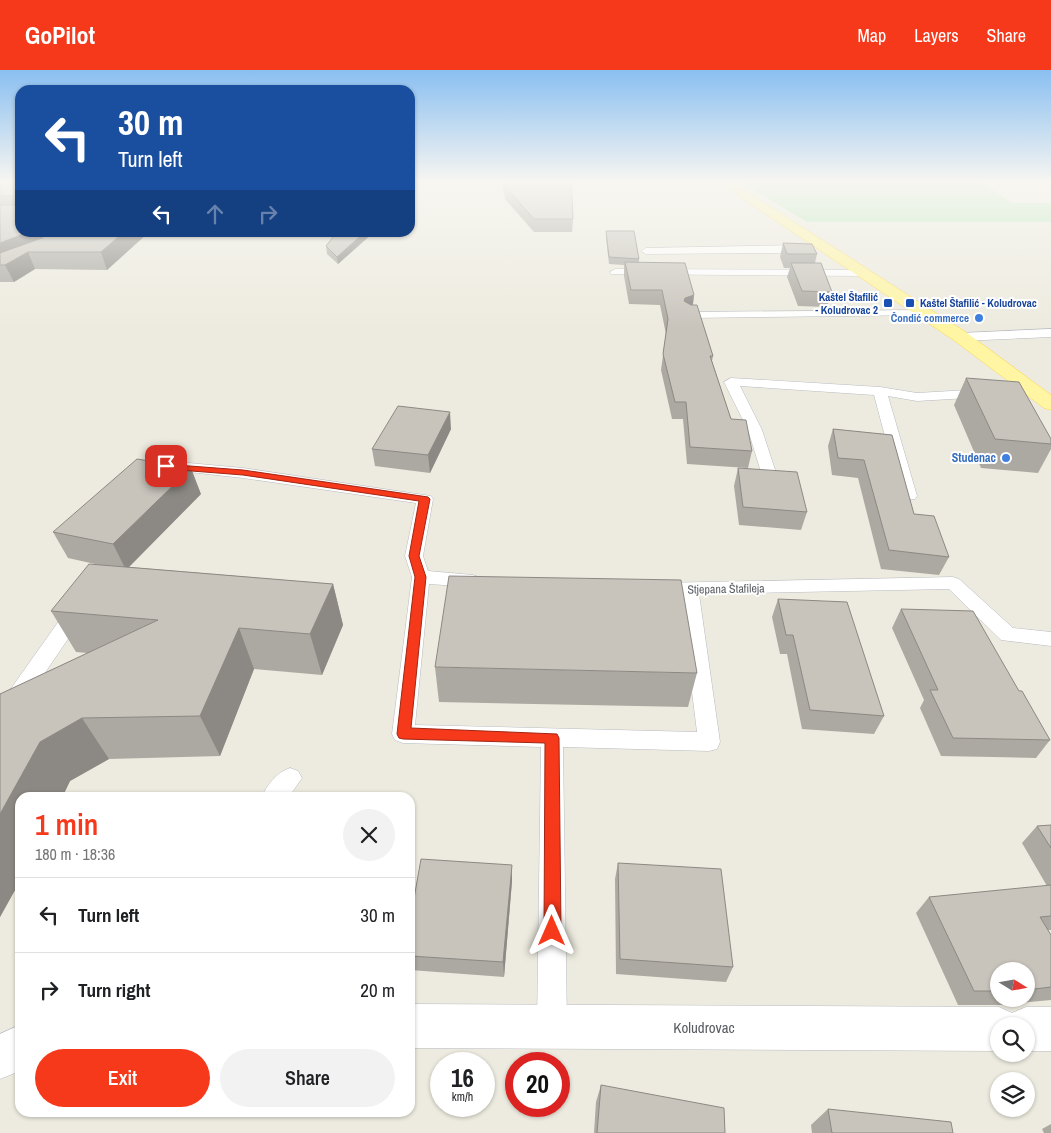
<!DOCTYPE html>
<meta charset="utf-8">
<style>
:root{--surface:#fff;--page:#f2f2f2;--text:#202124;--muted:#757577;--line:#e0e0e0;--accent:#f7391b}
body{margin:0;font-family:"Archivo Narrow",sans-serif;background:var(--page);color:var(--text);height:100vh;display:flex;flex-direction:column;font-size:19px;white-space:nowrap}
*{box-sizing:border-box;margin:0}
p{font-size:16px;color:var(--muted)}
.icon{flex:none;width:28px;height:28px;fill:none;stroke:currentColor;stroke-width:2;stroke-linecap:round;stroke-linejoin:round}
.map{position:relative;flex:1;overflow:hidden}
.sheet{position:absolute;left:15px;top:722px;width:400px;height:325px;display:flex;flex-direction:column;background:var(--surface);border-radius:15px;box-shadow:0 1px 4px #0004}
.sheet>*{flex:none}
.guide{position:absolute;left:15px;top:15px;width:400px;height:152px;border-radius:15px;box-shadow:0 1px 4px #0004;background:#1a4fa0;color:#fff;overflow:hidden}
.needle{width:32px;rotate:101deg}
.buttons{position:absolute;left:990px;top:892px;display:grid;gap:10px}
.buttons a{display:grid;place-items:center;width:45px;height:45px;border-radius:50%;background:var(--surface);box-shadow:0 1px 4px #0004;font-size:25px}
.speed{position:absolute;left:430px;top:982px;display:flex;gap:10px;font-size:25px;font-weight:700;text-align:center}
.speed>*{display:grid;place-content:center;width:65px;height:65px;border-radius:50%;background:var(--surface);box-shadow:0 1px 4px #0004;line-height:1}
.speed small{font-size:12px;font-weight:400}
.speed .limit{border:8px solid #d22;background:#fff;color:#111}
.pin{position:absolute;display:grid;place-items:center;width:42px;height:42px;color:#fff;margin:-21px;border-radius:10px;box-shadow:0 2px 8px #0006}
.me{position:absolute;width:55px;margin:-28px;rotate:0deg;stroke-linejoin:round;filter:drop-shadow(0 0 4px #0008)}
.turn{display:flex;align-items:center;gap:18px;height:105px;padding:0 20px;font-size:22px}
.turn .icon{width:65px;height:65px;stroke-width:2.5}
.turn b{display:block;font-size:35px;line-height:42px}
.lanes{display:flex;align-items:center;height:48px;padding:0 20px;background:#0003;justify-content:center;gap:25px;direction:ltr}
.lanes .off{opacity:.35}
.round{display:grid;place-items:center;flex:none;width:52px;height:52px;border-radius:26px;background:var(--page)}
.headline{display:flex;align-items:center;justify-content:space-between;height:85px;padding:0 20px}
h1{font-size:30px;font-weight:600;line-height:38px;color:var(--accent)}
.button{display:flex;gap:10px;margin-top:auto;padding:10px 20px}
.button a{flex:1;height:58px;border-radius:30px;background:var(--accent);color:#fff;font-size:20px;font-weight:600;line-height:58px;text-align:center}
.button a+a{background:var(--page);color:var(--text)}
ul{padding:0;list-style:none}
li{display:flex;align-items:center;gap:15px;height:75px;padding:0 20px;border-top:1px solid var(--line)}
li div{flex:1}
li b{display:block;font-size:19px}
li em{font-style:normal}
header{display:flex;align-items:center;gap:30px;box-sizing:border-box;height:70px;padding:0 25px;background:var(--accent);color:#fff}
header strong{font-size:24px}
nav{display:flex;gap:28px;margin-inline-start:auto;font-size:18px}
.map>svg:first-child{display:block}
.green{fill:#b9e8bc}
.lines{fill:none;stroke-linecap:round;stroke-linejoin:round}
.service-casing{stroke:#b8bac0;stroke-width:1}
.minor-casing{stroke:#b8bac0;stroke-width:1}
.primary-casing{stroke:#fdd548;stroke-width:1}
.service{fill:#fff;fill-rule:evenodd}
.minor{fill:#fff;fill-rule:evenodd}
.primary{fill:#fff5a2;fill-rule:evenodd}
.wall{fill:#aca9a2;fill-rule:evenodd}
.shaded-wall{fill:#8c8984}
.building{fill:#c8c4bc;stroke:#8c8984}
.route{fill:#f7391b;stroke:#a12512}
.transit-dot{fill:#1a4fb4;stroke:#fff;stroke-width:2}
.shop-dot{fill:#3f7fe0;stroke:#fff;stroke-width:2}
.labels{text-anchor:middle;stroke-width:4;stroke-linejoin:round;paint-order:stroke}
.far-transit-label{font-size:11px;font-weight:bold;fill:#164399;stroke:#fff;text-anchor:end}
.far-shop-label{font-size:11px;font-weight:bold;fill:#366cbe;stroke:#fff;text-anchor:end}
.shop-label{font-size:12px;font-weight:bold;fill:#366cbe;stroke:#fff;text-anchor:end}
.street-label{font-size:12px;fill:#585c62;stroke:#fff}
.near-street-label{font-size:15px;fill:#585c62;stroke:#fff}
</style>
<header>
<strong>GoPilot</strong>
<nav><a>Map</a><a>Layers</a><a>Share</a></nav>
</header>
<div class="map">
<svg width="1051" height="1063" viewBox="0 0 1051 1063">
<rect width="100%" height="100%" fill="#edebdf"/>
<path class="green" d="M739,111L981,112L1012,133H1051V152H807Z"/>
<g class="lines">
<defs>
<path id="service" d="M410,111H727L731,113L727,115H410Z
M807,175L810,176V180L778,183L646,184L641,181L646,178Z
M615,199L865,200L870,203L865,206L611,204L610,202Z
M925,240L929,241L931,243L929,245L690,248L684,245L690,242Z
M1051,259V267L961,271L955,267L961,263Z
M731,308L880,317L917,323L985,319L992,323L985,327L917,331L888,326L917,426L915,429H903L901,426L874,325L740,316L762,360L779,412L777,415H765L748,360L724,312Z
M167,391L243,398L431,426L433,429L423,486L428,501L473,505L479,507L482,511L479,515L473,517L429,514L415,655L697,662L680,525H658L651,523L649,519L651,515L658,513L953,507L959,509L1013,558L1051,562V576L1001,570L949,519L699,524L720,672L717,679L709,681L563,677L567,957L562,967L552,972L542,967L537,957L541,677L403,673L395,670L392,664L412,507L405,486L416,433L243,408L162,399L159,396L162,393Z
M78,532L85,534L87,539L85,544L8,657L0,660V634L71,534Z
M290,698L298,701L302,708L288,728H261C267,715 277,702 290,698Z"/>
<path id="minor" d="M410,934L999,937L1012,943L1026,937H1051V981H1026V956H999V981L410,978Z
M20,955V1001L0,1009V964Z"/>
<path id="primary" d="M717,111H730L967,263L1051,325V340L1044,338L955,271Z"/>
</defs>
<use href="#service" class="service-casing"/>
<use href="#minor" class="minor-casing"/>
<use href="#primary" class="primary-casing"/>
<use href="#service" class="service"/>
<use href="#minor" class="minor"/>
<use href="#primary" class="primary"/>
</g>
<path class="wall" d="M0,111H20V162H149L107,200L35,199L14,212H0Z
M503,111H571L573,149L572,162H534L505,129L503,117Z
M606,161L639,189V192L694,225L693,235L713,286L712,291L731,349L752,381L748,398L687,394L683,349H672L661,300L666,264L660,235L629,234L624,206V195L609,194L606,168Z
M337,162H374L338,194L327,184L326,176Z
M783,173L817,184L815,193L832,222L827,237L798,236L787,207L790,198H784L780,187Z
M966,308L1051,369V379L1038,403L981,398L954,335Z
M451,359L430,403L375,396L372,379Z
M833,359L892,365L914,444L949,487L939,505L881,499L858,408L832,405L828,376Z
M738,398L807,442L801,460L739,455L734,416Z
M201,424L129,497L333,514L343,555L322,605L254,599L220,686L109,689L70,711L20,811L0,847V624L87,583L76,582L51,541L95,494L68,488L53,462Z
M778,529L884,646L874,664L802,659L787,584H780L772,547Z
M901,539L1019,621L1050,670L1036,688L941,686L920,638L924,630L892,558Z
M435,597L697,603L688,637L439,632Z
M1051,755V860H1048L1051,865V930L999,935H958L916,843L929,827L1047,816L1022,773L1037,756ZM999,901H1026V929H999Z
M618,793L733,897L726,912L616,904L615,809Z
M512,811L504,907L410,900V851Z
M601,1015L725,1063H594L596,1032Z
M828,1039L953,1063H812L811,1055Z
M1051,1054V1063H1044L1042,1059Z"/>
<path class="shaded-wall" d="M29,162H68L28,182L35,199L14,212L5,195L0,193V173Z
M124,162H149L107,200L101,182Z
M365,162H374L338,194L337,187Z
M694,225L692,240L684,231L685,228Z
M450,342L451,359L430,403L428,385Z
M191,398L201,424L126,500L113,474Z
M333,514L343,555L322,605L310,564Z
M239,558L254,599L220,686L200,646Z
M82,648L109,689L70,711L62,728H20V811L0,847V744L40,672Z
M512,795V811L504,907L503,892Z"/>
<path class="building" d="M0,111H20V162H29L0,173V135H15V128L13,126H0Z
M504,111H571L573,149H534L505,116Z
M606,161H634L639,189L609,187Z
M51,162H124L101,182H28L5,195H0V183L42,168Z
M337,162H365L337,187L326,176Z
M783,173L812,174L817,184H787Z
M625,192L685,193L694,225L685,228L684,231L691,235H697L713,286H710L731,349L746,350L752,381L690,377L686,332H675L663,284L668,249L662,220H631Z
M791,193H821L832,222L802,221Z
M966,308L1019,312L1051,369V374L995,369Z
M398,336L450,342L428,385L372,379Z
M833,359L892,365L914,444L934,446L949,487L889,480L864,390L838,388Z
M137,389L191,398L113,474L53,462Z
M738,398L797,402L807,442L743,437Z
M89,494L333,514L310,564L239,558L200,646L82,648L40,672L0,744V624L158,550L51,541Z
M449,506L681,510L697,603L435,597Z
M778,529L847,532L884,646L810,640L793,565H786Z
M901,539L973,541L1019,621H1022L1050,670L953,668L930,620H938Z
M1051,755V778L1037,756Z
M421,789L512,795L503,892L410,886V851Z
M618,793L721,799L733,897L620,889Z
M1051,815V846L1040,847L1051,865V917L1026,920V901H999V921H974L929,827Z
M601,1015L724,1038L725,1063H597Z
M828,1039L951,1052L953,1063H832Z"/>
<linearGradient id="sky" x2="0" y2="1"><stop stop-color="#8abff1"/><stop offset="0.43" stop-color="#f7f6f1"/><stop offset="1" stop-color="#f7f6f1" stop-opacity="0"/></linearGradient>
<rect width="1051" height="259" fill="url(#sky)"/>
<path class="route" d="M163,394L243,400L428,427L430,429L419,486L426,507L411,658L557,664L559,668L561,861L558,867L552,869L547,867L544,861L545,673L403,669L399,668L397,664L415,507L409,486L419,431L243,405L166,399L162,396Z"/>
<g class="transit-dot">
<rect x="883" y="228" width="10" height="10" rx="2.5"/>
<rect x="905" y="228" width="10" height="10" rx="2.5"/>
</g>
<g class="shop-dot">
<circle cx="979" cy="248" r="5"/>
<circle cx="1006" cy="388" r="5"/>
</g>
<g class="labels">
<g class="far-transit-label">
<text x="878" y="231">Kaštel Štafilić<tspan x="878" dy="13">- Koludrovac 2</tspan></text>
<text x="920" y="237" text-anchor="start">Kaštel Štafilić - Koludrovac</text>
</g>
<g class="far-shop-label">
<text x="969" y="252">Čondić commerce</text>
</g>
<g class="shop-label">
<text x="996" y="392">Studenac</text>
</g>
<g class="street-label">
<text transform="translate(726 519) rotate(-1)" y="4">Stjepana Štafileja</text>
</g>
<g class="near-street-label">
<text x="704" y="963">Koludrovac</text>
</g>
</g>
</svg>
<div class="buttons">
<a><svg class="needle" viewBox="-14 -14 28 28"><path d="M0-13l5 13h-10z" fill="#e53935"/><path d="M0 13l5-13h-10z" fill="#757577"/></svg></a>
<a><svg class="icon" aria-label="search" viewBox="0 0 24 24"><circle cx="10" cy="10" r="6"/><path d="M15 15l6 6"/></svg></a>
<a><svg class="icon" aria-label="layers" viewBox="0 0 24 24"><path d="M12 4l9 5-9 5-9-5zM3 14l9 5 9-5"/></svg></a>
</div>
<div class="speed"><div>16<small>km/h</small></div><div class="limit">20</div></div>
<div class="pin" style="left:166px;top:396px;background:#d93025"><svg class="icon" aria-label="arrive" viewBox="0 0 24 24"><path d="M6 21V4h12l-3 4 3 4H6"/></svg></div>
<svg class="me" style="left:552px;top:861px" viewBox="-20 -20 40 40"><path d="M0-17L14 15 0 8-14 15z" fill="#f7391b" stroke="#fff" stroke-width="4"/></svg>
<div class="guide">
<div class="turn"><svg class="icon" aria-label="left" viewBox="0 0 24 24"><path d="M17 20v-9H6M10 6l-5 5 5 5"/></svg><div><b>30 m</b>Turn left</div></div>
<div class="lanes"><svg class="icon" aria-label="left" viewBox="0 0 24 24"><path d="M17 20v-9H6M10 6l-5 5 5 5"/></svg><svg class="icon off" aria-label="ahead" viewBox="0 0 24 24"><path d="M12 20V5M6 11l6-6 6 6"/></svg><svg class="icon off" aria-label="right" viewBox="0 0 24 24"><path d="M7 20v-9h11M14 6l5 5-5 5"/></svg></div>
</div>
<section class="sheet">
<div class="headline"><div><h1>1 min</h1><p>180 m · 18:36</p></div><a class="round"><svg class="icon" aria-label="close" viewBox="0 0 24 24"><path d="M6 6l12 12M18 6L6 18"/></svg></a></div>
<ul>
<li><svg class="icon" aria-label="left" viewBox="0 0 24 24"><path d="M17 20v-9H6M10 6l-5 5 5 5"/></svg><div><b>Turn left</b></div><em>30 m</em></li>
<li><svg class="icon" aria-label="right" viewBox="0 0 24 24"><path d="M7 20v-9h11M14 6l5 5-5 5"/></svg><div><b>Turn right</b></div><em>20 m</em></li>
</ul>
<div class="button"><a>Exit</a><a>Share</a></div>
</section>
</div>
